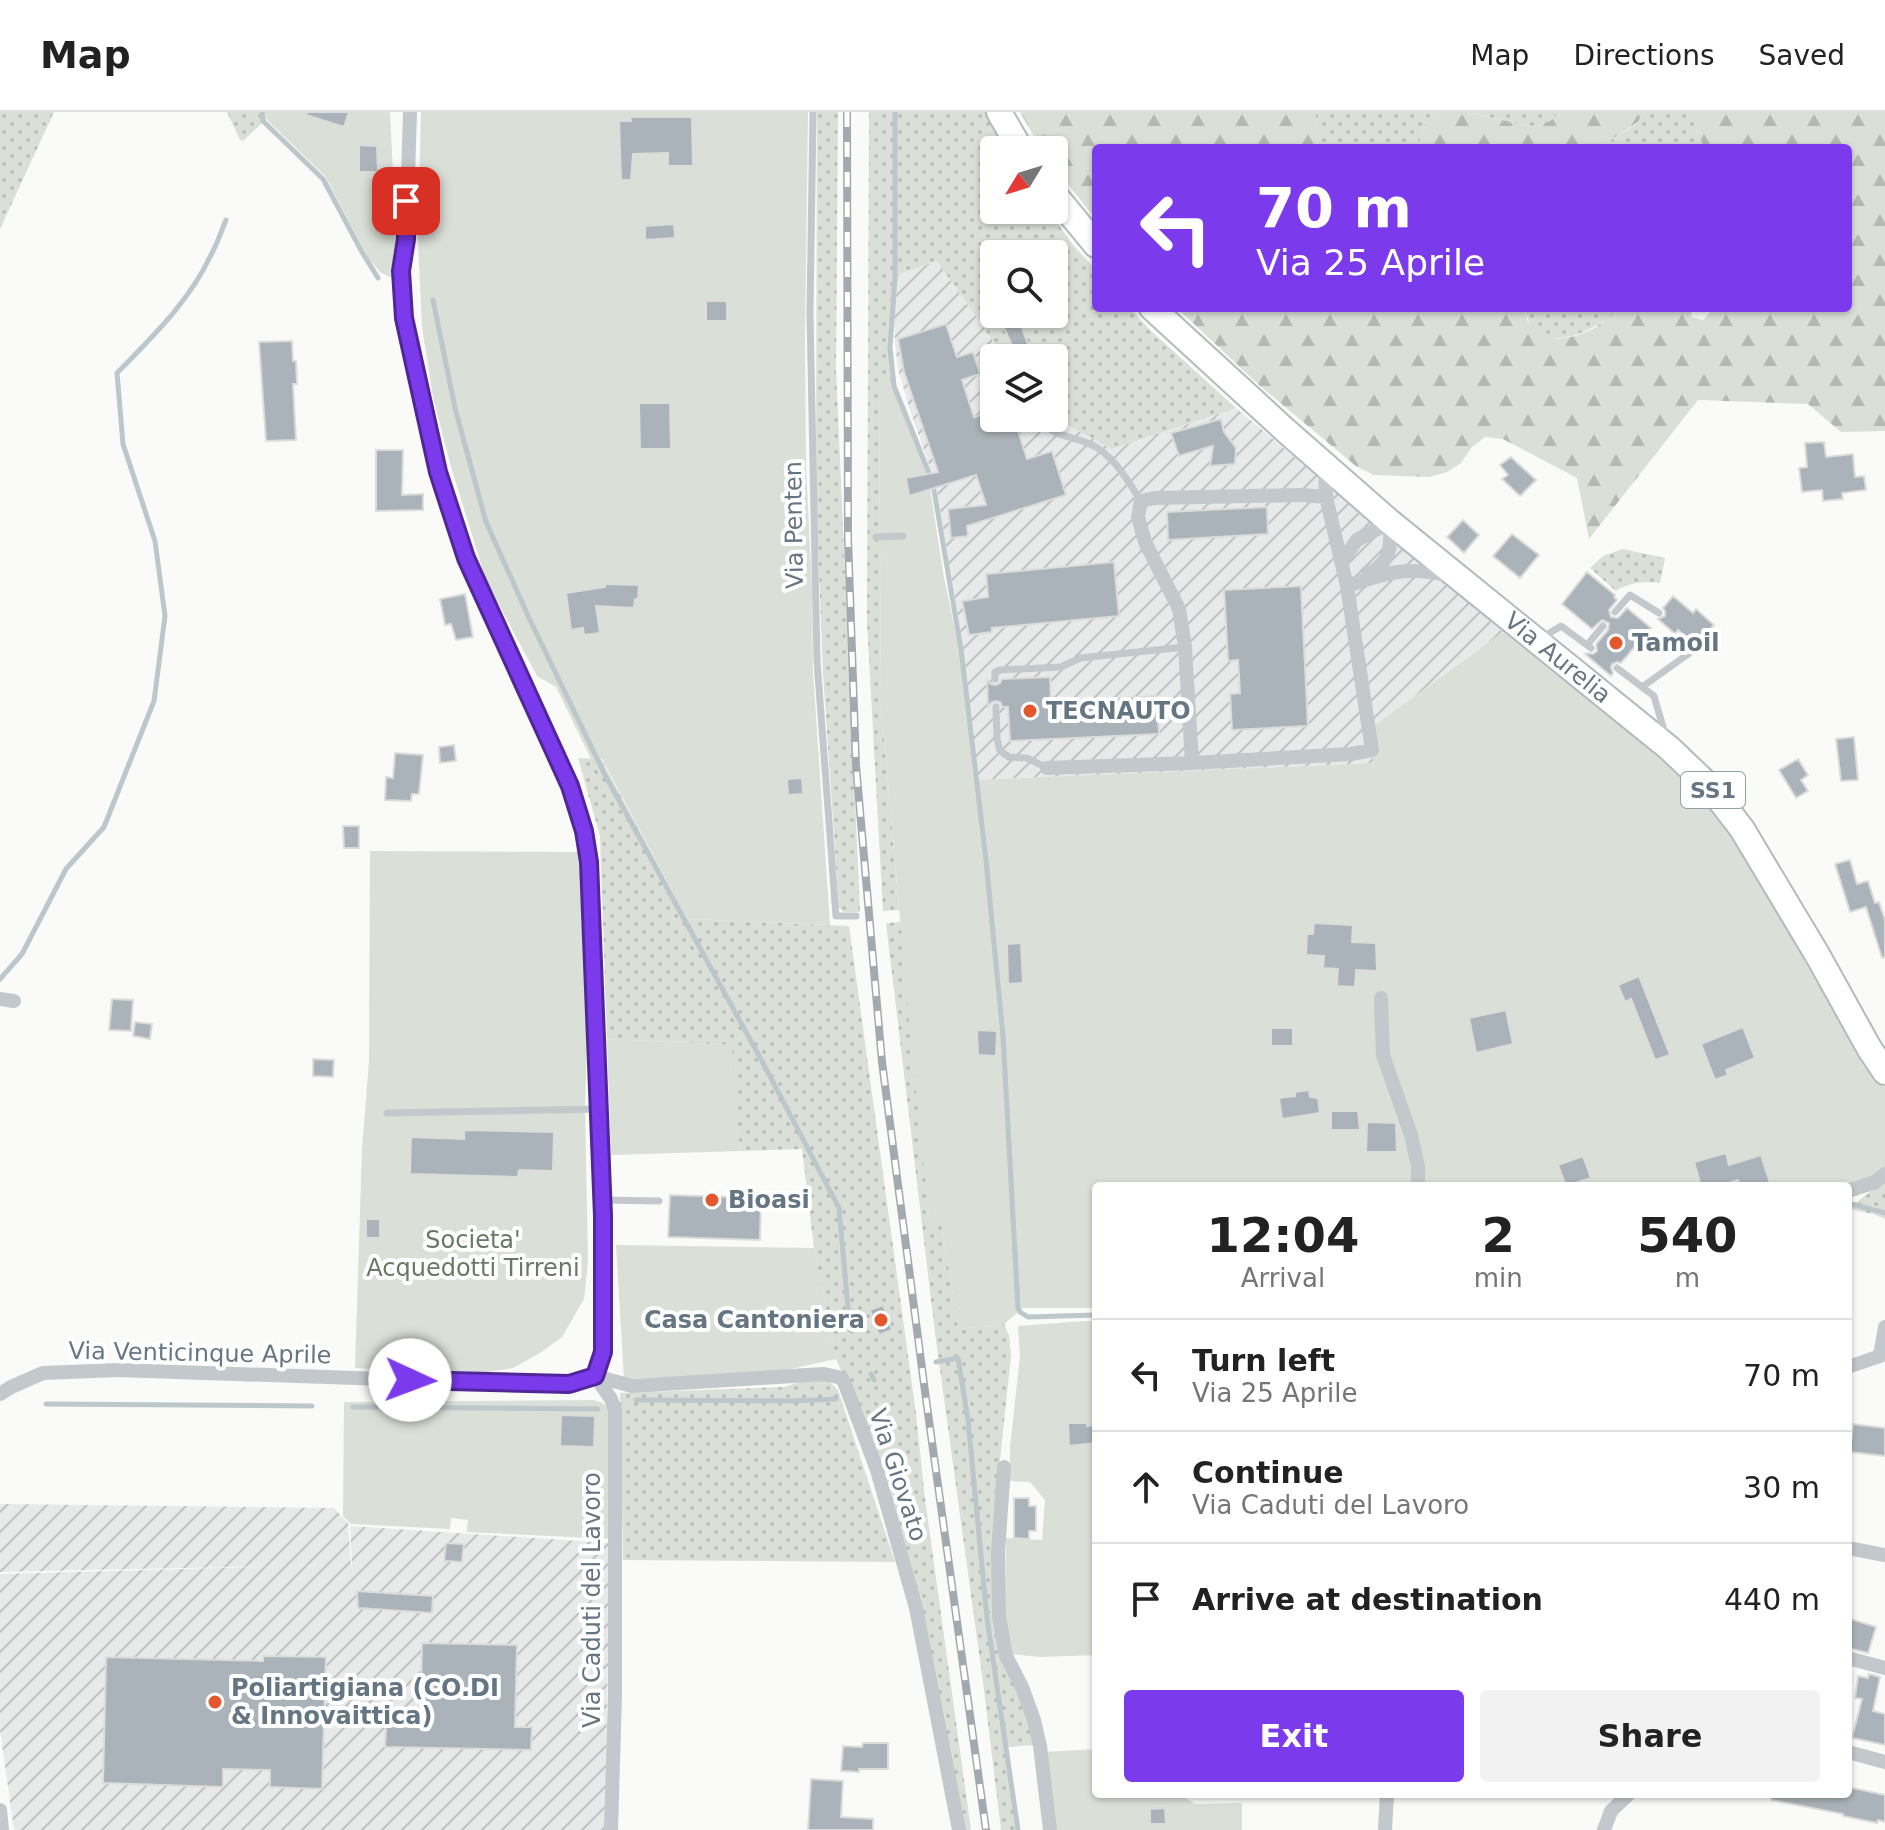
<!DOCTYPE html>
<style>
:root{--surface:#fff;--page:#f2f2f2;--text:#222;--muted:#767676;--line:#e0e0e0;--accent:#7c3aed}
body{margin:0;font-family:"DejaVu Sans",sans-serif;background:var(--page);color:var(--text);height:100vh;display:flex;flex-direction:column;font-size:30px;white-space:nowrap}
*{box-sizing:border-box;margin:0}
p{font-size:26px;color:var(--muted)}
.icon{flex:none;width:44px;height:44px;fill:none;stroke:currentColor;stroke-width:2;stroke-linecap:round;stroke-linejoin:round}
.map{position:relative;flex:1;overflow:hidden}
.panel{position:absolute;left:1092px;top:1070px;width:760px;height:616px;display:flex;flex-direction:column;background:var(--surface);border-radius:8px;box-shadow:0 2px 6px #0004}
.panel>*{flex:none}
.hud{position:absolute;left:1092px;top:32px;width:760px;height:168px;border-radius:8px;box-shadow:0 2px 6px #0004;background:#7c3aed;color:#fff;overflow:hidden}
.needle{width:52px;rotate:232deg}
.tools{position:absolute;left:980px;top:24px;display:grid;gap:16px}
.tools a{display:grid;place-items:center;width:88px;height:88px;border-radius:8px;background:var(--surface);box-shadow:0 2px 6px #0004;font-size:40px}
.pin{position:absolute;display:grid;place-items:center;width:68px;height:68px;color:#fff;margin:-34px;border-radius:16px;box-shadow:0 4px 12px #0006}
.me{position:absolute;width:88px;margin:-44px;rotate:92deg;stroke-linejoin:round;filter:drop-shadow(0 0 6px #0008)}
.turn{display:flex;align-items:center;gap:28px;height:168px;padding:0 32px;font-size:36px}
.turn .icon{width:104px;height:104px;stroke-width:2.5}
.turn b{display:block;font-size:56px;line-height:68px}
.eta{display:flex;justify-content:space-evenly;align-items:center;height:136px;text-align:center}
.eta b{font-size:48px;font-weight:700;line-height:56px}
.primary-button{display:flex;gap:16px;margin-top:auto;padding:16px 32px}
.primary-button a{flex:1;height:92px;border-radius:8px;background:var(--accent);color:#fff;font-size:32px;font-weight:700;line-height:92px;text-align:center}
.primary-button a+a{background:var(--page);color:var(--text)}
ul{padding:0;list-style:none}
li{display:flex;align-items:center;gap:24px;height:112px;padding:0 32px;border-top:2px solid var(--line)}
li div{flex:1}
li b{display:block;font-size:30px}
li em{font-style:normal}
header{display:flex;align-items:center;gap:48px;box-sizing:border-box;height:112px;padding:0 40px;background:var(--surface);border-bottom:2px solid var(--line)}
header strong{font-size:38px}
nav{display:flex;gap:44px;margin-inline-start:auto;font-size:28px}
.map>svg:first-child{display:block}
.industrial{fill:url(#industrial-furrows)}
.grass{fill:url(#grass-dots);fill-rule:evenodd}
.forest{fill:url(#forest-firs)}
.garden{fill:#dadfd7}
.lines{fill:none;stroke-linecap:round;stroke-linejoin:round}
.stream{stroke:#bbc7cb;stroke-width:5}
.building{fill:#aab3b9;stroke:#dcdcda;stroke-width:2}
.primary-casing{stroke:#b5babe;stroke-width:28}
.service{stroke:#c3c8cc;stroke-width:7}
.minor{stroke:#c3c8cc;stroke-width:14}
.primary{stroke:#fff;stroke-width:24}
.rail-casing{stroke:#a2aab0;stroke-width:8}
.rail{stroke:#fff;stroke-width:5;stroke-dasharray:15;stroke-linecap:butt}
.route-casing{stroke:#51269a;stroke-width:20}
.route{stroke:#7c3aed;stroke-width:14}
.poi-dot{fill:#e4572e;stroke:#fff;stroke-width:3}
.labels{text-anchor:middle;stroke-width:8;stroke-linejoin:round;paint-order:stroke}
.shield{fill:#fff;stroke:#939fa8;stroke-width:2}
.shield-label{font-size:22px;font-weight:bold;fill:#657683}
.street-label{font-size:24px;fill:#657683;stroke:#fff}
.poi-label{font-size:24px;font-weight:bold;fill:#657683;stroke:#fff;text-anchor:start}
.park-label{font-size:24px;fill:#687a64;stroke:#fff}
</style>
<header>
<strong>Map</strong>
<nav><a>Map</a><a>Directions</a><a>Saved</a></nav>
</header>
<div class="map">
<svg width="1885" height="1718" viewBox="0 0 1885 1718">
<defs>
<pattern id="industrial-furrows" width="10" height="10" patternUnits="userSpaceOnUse" patternTransform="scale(2)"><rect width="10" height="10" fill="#e8e9e9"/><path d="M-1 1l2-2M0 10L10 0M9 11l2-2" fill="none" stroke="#c0c1c2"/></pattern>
<pattern id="grass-dots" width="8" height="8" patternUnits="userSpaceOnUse" patternTransform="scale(2)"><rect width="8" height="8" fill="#dadfd7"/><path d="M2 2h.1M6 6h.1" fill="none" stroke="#b4b9b4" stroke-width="1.8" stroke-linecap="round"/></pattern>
<pattern id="forest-firs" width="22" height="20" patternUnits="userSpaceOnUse" patternTransform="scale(2)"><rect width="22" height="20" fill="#dadfd7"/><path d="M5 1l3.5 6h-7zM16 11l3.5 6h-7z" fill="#b4b9b4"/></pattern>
</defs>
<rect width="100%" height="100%" fill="#fafaf8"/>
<path class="industrial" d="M937,149L1005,246H994V306H1054L1112,337L1236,296L1503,520L1372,615L1374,651L978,668L963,534L936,373L908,292L898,257L895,232L893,164Z
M0,1392L334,1396L348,1411L351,1453L352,1452L350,1414L610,1431L605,1718H14L0,1618V1462L331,1453L0,1460Z"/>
<path class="grass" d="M0,0H54L0,117Z
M227,0H265L266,7L243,29L240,28Z
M817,0H838L836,257L860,800H843L839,795L823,562L816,378Z
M869,0H989L1009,38H994V98H1048L1073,133L1096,158V196H1130L1150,218L1236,296L1112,337L1054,306V246H1005L937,149L893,164L889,236L892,273L879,275L881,590L899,798L883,799L867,511ZM994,142H1054V202H994Z
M1315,0H1434L1425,9L1418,36H1317L1319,22Z
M1467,0H1560L1550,9L1533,15Z
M1644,0H1690L1704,36H1599L1638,11Z
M1524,196H1622C1594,219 1538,250 1524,196Z
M1623,437L1665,446L1660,471C1645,469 1629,470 1616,479L1590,456L1603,444Z
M578,646L601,647L687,807L849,814L916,1302L925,1387L971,1718H964L872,1329L836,1247L814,1136L802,1037L740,1039L731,933L607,927L600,724Z
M901,810L930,1112H942L958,1217L1004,1212L1009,1223L1011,1244L999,1357L995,1427L1016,1570L1035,1633L1007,1635L1018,1718H1001L983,1570L935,1221L886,811Z
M1885,1068V1107L1873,1102L1848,1097Z
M806,1268H828L838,1278L895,1450L623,1448L620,1281L784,1275Z"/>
<path class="forest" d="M1020,0H1315L1319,22L1317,36H1096V108L1054,54V38H1042Z
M1434,0H1467L1533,15L1550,9L1560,0H1644L1638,10L1599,36H1418L1425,9Z
M1690,0H1885V319L1841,320L1808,292L1698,288L1589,427L1577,366L1503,327L1485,325L1471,336L1461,351L1447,360L1429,365L1374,363L1357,355L1260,274L1177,196H1524L1527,208L1540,221L1558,227L1575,224L1593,217L1622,196H1692L1691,205L1703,208L1714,196H1848V36H1704Z"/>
<path class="garden" d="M265,0H390L396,125L395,167L381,161L369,147L325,64L266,7Z
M421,0H808L805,227L806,353L812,478L813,559L830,813L687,807L602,647H591L556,575L537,564L486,468L451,355L433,285L422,215L418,128Z
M892,273L928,363L943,460L959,537L974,666L978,668L1373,651L1372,615L1503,520L1639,626L1725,708L1862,943L1885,976V1058L1878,1064L1848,1074H1096V1196H1023L1004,1212L958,1217L942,1112L930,1113L910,922L881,590L879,274Z
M370,739L579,740L587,912L585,998L588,1149L584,1187L562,1225L540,1241L513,1256L473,1262L355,1256L362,1037L369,949Z
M607,927L732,933L740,1039L611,1043Z
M616,1133L814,1136L836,1247L777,1260L624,1267Z
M1084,1209H1096V1543L1039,1545L1010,1542L1005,1513L1006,1426L1042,1428L1045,1388L1030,1370L1010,1369V1335L1020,1244L1018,1214Z
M593,1288L603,1291L610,1299L611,1427L467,1420L468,1408L451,1406L450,1417L351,1412L343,1404L344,1290Z
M1096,1637V1682H1180L1195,1692L1242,1691V1718H1055L1044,1640Z"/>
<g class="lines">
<path class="stream" d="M262,0L263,9L323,67L362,140L378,166
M895,0V166L890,236L894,274L929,361L934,378L961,537L986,748L1003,924L1018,1196L1020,1200L1028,1205L1096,1203
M433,188L455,296L486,410L530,508L604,661L763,951L839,1096L850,1218
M0,867L22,842L66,757L104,715L154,589L165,504L155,429L123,332L117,261C152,225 189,190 211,143C217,132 221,120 226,108
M1848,1091L1885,1101
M936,1250L958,1246L968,1308L987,1506L1018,1718
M871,1262L874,1268
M636,1288L792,1289L836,1287
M46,1292L312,1294
M353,1295L598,1297"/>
</g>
<path class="building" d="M307,0H349L344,15L306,3Z
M630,5H692L693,54H668V41L633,42L631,68H621L619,9H631Z
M359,33L377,34L378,60H359Z
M674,112L675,126L645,128V114Z
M706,189H727V209H706Z
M1011,202H1017L1033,246H1008L1004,235L1011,231L1000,207Z
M946,212L957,245L973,240L980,262L962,268L974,305L986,302L990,313L1014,306L1027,347L1052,339L1066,383L967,414L968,424L951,426L948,397L986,393L976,363L909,384L906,366L938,360L904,260L898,227Z
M292,229L293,249H296L297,272H293L296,328L266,329L259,230Z
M639,291H670L671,337H640Z
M1221,307L1224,320L1236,336L1235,352L1210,354L1213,334L1179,344L1171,321Z
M1824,330L1826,345L1853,342L1855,365L1864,364L1866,378L1842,381L1843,387L1823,389L1822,378L1802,380L1799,356L1807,355L1805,331Z
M376,338H403L402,383L423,382V398L376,399Z
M1511,345L1536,368L1520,384L1502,367L1508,363L1500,353Z
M1267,395L1268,422L1168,428L1167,400Z
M1463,408L1479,423L1464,441L1447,425Z
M1512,422L1539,443L1520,466L1493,444Z
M1114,450L1119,504L992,516V520L969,523L962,489L988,485L986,462Z
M1587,460L1615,483L1614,485L1617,488L1609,498L1611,505L1618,506L1627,496L1651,516L1621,551L1617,550L1612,552L1611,556L1613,561L1611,564L1585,542L1587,541L1593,542L1597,539L1596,532L1608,518L1609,511L1602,508L1592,517L1562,492Z
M605,472L639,473L638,487H635L634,496L596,494L600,521L584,523L583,516L571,518L566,481L605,475Z
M1301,474L1308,614L1232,618L1230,582L1240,581L1239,564L1238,548L1228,549L1224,478Z
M465,482L473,525L456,528L451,512L445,513L440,487Z
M1673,484L1693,501L1696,497L1714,513L1705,523H1697L1693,531L1678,518L1675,522L1658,507L1665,504V499L1663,496Z
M1050,565L1051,589L1157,584L1159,622L1010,629L1008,595H1002L1001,591L997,589L992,590L988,595L987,568L991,572L996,573L1000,571L1002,567Z
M1854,625L1858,668L1841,669L1836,627Z
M454,633L456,649L440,651L439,635Z
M395,641L423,643L419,682H412L411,689L385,688L386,665L393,666Z
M1798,647L1808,663L1801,668L1808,679L1796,686L1779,658Z
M802,666L803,682L788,683L787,667Z
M343,714H359V736H344Z
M1850,748L1857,772L1868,769L1875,791L1879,790L1885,808V845L1882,846L1866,795L1850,800L1835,752Z
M1314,811L1353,813L1352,830L1376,831L1377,859L1356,858L1355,875L1337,874L1338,857L1323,856L1324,844L1306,843L1307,822H1313Z
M1021,831L1023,871L1008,872L1007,832Z
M1639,864L1670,943L1655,948L1631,887L1625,890L1618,873Z
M112,887L133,888L131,919L109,918Z
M1506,898L1513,932L1476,941L1469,906Z
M135,910L152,912L150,927L133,924Z
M1743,915L1755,946L1726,958L1728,963L1715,968L1701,932Z
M1271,916H1293V934H1271Z
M977,918L997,919L996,944L978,943Z
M313,947L334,948L333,965L313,964Z
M1309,978L1310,985L1318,986L1320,1001L1282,1007L1279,986L1295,984V980Z
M1331,999H1358L1360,1018H1331Z
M1367,1010L1396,1011L1397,1040H1366Z
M464,1018L554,1020L553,1059L519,1058L518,1065L410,1062L411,1025L464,1027Z
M1726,1041L1729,1053L1761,1043L1771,1074H1740L1738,1068L1719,1074H1701L1694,1050Z
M1583,1044L1591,1066L1566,1074L1558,1053Z
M670,1083L761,1086L760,1128L668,1125Z
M366,1107H380V1126H366Z
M883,1193L892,1218L879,1223L870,1198Z
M561,1303L595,1304L594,1335L560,1334Z
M1068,1311H1087V1314L1096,1313V1331L1069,1334Z
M1853,1312L1885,1316V1344L1850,1340Z
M1014,1386H1029V1394H1036V1419H1029V1427L1014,1426Z
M446,1431L464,1432L462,1450L444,1449Z
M357,1479L433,1484L432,1501L358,1496Z
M1848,1506L1876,1515L1868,1541L1848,1536Z
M422,1531L517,1533L515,1615H532L531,1638L385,1635L386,1614L420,1615Z
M263,1544L326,1545L322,1677L270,1675V1658L223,1657V1675L103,1671L106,1545L263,1549Z
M1869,1562L1880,1565L1873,1599L1885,1602V1633L1852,1626L1862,1587L1855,1586L1858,1564L1868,1566Z
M863,1631H888V1657H859V1660L841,1659L843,1634L862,1635Z
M811,1667L843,1669L841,1705L873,1707V1718H808Z
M1848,1675L1885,1683V1710L1878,1708L1877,1711L1843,1704V1702L1771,1688V1682H1848Z
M1165,1696L1166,1712H1150V1697Z"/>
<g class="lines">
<defs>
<g id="primary">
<path d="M999,0L1021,38"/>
<path d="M1054,82L1096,133"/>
<path id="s1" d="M1152,196L1285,318L1390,410L1669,636L1709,674L1742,717L1818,844L1869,936L1885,960"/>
</g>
</defs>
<use href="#primary" class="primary-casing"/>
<path class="service" d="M813,0L810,201L817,549L836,804H856
M1039,306C1052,326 1071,323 1090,332C1113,342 1128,369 1141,389
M876,425L903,424
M1615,500L1630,483L1659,501
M1540,527L1561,514L1591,536
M1587,533L1603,514
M1617,556L1654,584L1665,622
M995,567V560L1000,558L1061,555L1080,546L1185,535
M1642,575L1705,530L1701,528
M996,595L997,627L1000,639L1009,645L1027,646L1047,656
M387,1001L600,997
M602,1088L659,1089"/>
<path class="minor" d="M410,0L406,127L401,159L404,206L438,360L466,446L570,674L584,719L589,750L603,1104V1240L595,1264
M1342,449L1357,428L1390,410
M1368,462C1392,449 1391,435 1390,410
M1347,474C1385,461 1407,454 1447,463
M1192,651L1185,535L1179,497L1145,430L1138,405L1141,389L1154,386L1302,383L1326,385
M1047,656L1192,651L1351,642L1372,638L1347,474L1326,385L1325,353
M1381,886L1383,943L1411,1023L1418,1054V1074
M0,887L14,889
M1848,1079L1875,1070L1885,1062
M1848,1255L1880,1244L1885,1215
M595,1264L632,1274L824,1262L842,1266L846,1275L877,1358L916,1496L959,1718
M595,1264L611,1287L615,1298V1583L611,1718
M0,1282L11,1275L43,1261L118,1258L531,1272H569L595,1264
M1004,1355L998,1441L999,1504L1006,1544L1022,1575L1034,1608L1040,1634L1050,1718
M1848,1436L1885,1443
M1848,1546L1885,1556
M1848,1640L1885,1650
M0,1698L2,1718
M1385,1718L1387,1682
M1604,1718L1611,1699L1629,1682"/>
<use href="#primary" class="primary"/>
<defs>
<path id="rail" d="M847,0L848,426L856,653L882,950L926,1287L986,1718"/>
</defs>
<use href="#rail" class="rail-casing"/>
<use href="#rail" class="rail"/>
</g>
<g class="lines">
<defs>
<path id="route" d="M406,89V127L401,159L404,206L438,360L466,446L570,674L584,719L589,750L603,1104V1240L595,1264L569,1272L410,1268"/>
</defs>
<use href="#route" class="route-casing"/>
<use href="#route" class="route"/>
</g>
<g class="poi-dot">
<circle cx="1616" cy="531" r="8"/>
<circle cx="1030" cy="599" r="8"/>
<circle cx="712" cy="1088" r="8"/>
<circle cx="881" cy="1208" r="8"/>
<circle cx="215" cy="1590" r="8"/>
</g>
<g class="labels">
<rect class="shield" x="1681" y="660" width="64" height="36" rx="6"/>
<g class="shield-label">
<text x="1713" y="686">SS1</text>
</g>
<g class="street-label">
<text transform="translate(794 413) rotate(-91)" y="8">Via Penten</text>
<text dy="8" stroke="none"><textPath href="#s1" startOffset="536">Via Aurelia</textPath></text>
<text transform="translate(200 1241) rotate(1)" y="8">Via Venticinque Aprile</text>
<text transform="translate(898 1363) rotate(72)" y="8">Via Giovato</text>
<text transform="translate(592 1488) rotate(-90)" y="8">Via Caduti del Lavoro</text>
</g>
<g class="poi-label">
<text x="1632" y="539">Tamoil</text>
<text x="1046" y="607">TECNAUTO</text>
<text x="728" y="1096">Bioasi</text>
<text x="865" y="1216" text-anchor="end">Casa Cantoniera</text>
<text x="231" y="1584">Poliartigiana (CO.DI<tspan x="231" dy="28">&amp; Innovaittica)</tspan></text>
</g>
<g class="park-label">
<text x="473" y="1136">Societa'<tspan x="473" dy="28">Acquedotti Tirreni</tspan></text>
</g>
</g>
</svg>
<div class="tools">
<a><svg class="needle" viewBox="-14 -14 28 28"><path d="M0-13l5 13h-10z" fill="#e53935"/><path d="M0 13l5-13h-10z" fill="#767676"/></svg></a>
<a><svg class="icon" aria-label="search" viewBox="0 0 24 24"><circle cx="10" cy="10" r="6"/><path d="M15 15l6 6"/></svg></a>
<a><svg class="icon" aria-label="layers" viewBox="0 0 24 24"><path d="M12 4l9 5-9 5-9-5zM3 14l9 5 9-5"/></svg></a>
</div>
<div class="pin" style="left:406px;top:89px;background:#d93025"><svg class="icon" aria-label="arrive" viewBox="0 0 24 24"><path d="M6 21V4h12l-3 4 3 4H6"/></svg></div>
<svg class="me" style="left:410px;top:1268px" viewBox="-20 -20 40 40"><circle r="19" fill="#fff"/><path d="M0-13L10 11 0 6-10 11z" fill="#7c3aed"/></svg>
<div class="hud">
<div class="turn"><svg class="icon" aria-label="left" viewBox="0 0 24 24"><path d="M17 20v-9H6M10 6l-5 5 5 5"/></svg><div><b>70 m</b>Via 25 Aprile</div></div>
</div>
<section class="panel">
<div class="eta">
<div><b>12:04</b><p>Arrival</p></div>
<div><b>2</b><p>min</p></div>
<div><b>540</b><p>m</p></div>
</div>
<ul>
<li><svg class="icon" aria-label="left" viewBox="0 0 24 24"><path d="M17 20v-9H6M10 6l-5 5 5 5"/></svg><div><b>Turn left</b><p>Via 25 Aprile</p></div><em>70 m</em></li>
<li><svg class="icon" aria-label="ahead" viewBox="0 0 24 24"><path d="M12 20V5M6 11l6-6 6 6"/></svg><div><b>Continue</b><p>Via Caduti del Lavoro</p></div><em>30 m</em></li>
<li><svg class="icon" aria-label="arrive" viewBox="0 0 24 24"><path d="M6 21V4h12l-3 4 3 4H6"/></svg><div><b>Arrive at destination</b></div><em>440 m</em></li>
</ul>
<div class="primary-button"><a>Exit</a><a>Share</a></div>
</section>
</div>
